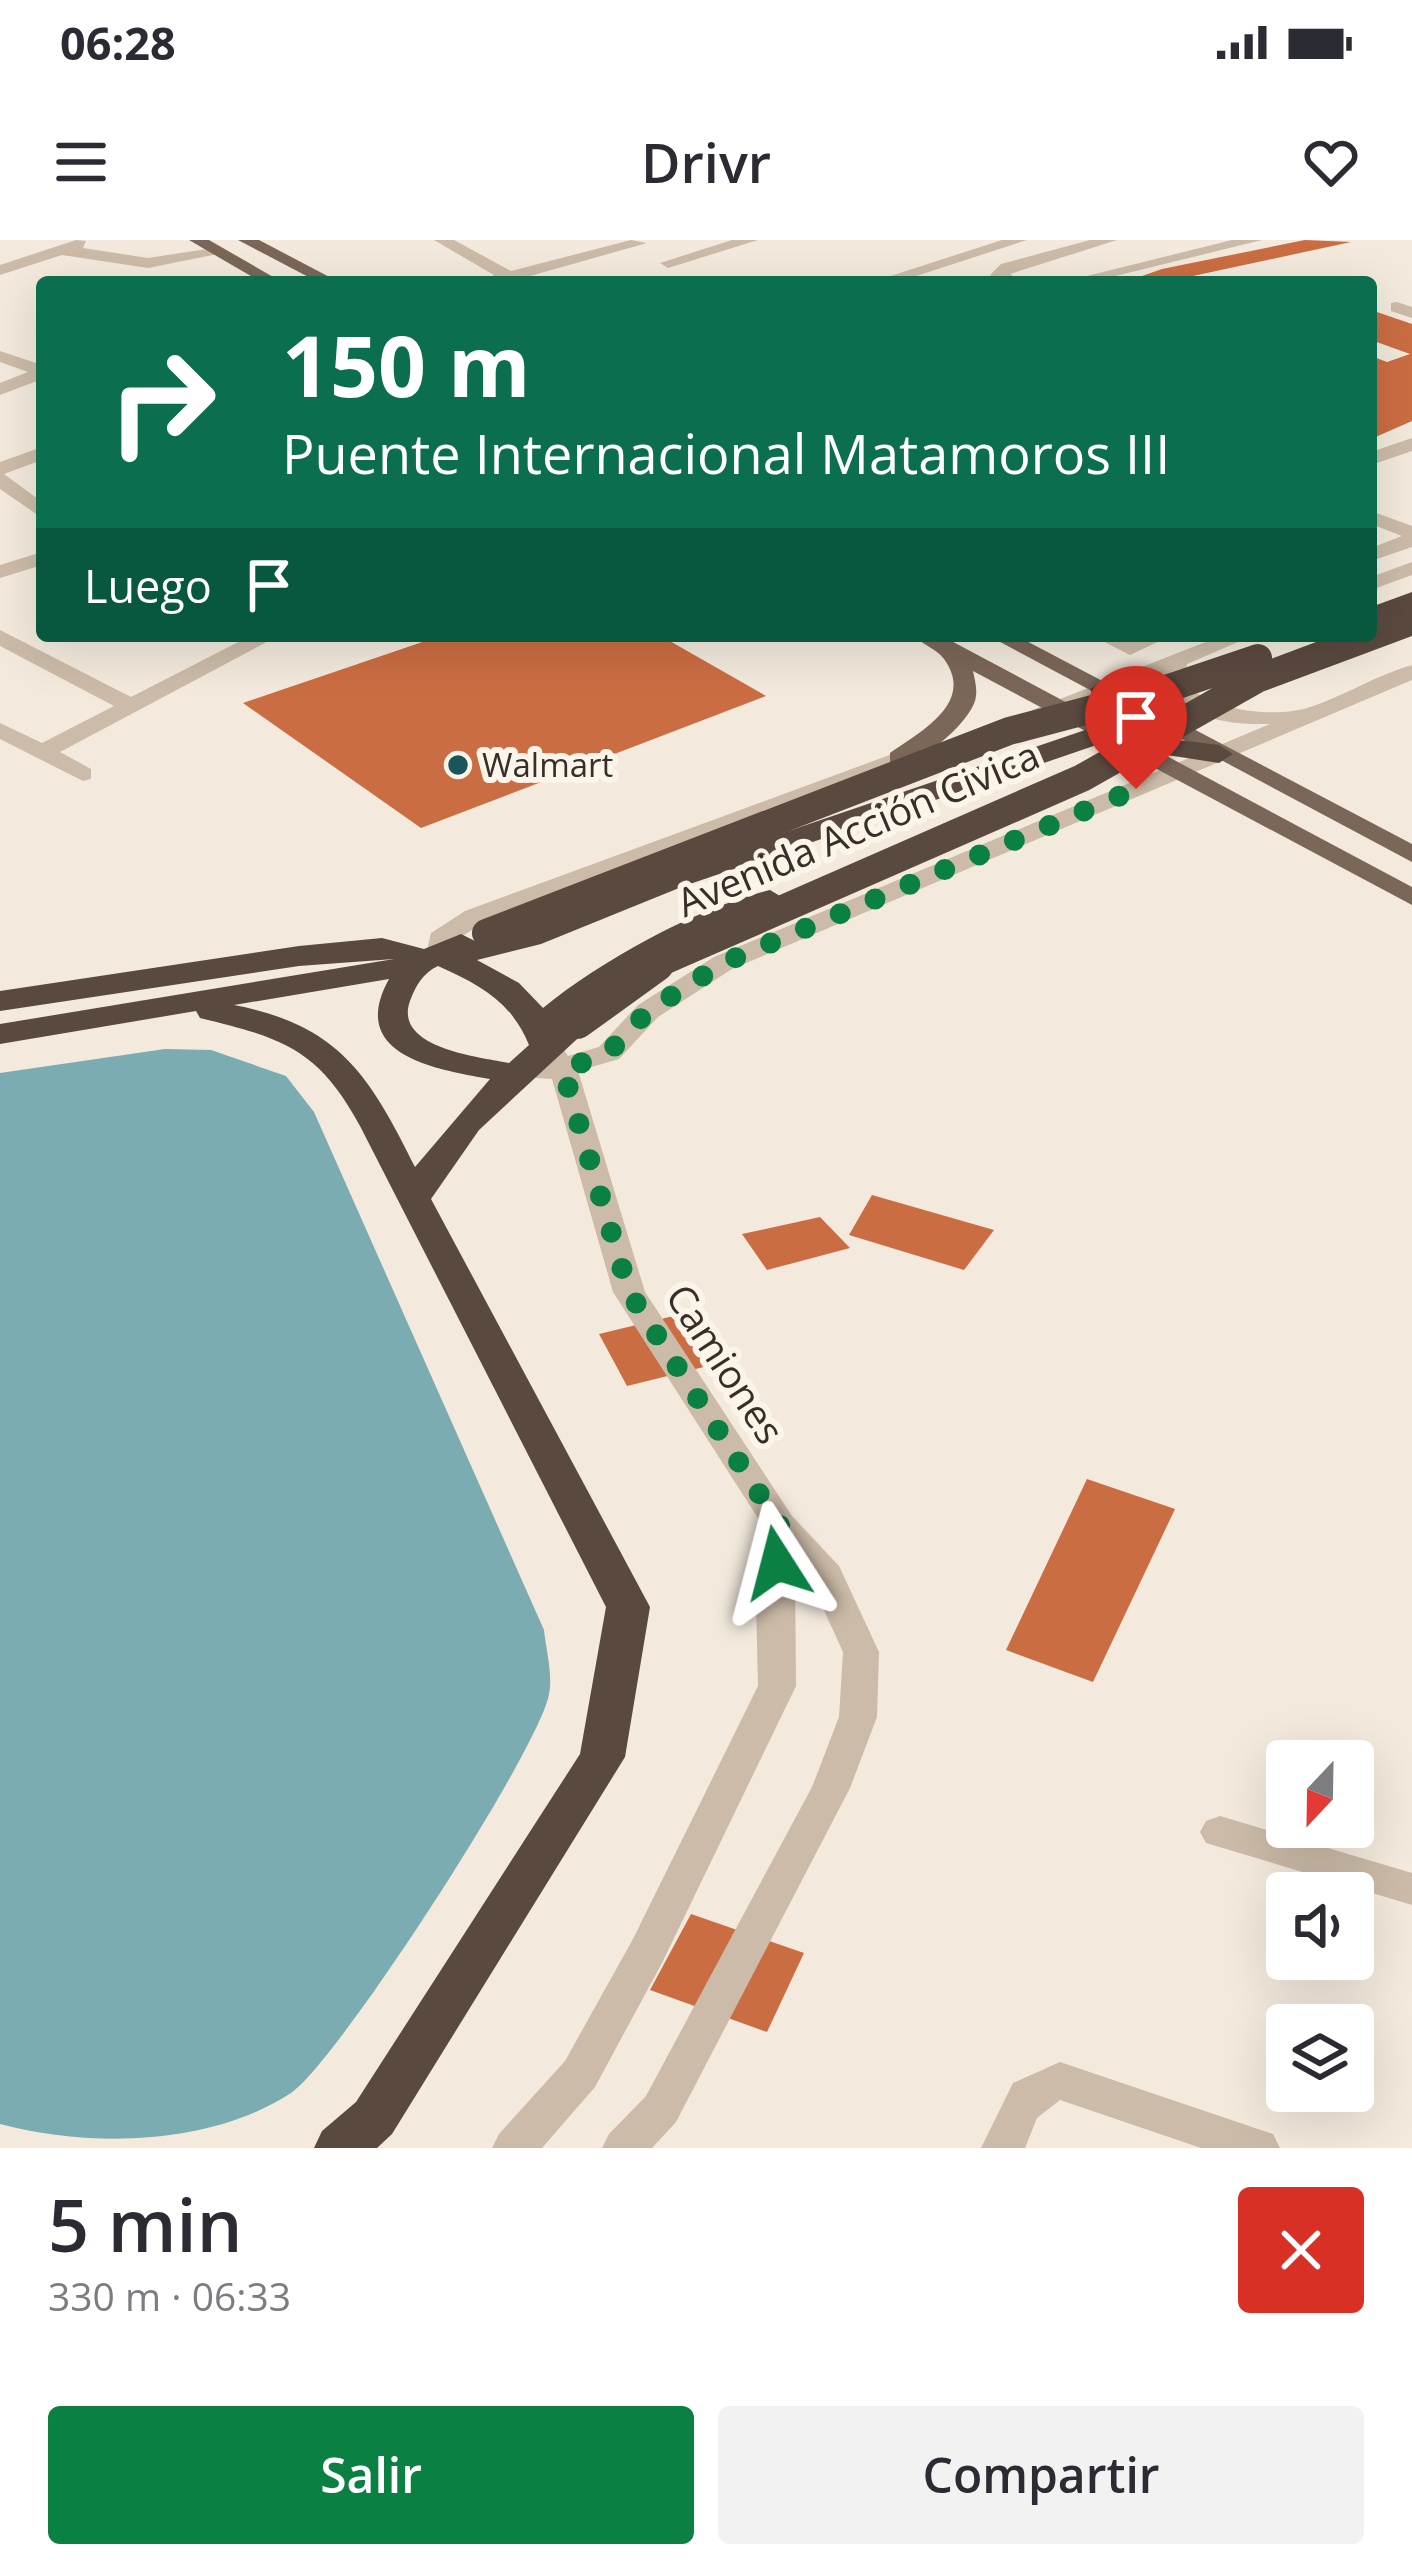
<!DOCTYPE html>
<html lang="es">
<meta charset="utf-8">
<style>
:root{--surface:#fff;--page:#f2f2f3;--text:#2b2b33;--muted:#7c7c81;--accent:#0b8043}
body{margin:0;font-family:"Open Sans",sans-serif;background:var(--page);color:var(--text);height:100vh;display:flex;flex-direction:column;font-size:45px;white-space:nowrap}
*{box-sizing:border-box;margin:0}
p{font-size:39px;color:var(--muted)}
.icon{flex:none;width:66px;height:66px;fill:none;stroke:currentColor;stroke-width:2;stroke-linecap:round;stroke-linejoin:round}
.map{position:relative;height:1908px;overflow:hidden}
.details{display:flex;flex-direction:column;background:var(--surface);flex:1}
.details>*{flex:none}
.hud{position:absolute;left:36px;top:36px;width:1341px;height:366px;border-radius:12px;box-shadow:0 12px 48px #0002;background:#0b6e4f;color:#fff;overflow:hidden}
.needle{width:78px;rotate:202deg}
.controls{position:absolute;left:1266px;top:1500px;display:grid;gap:24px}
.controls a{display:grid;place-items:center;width:108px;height:108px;border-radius:12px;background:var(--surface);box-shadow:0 12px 48px #0002;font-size:60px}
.pin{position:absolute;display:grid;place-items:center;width:102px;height:102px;color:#fff;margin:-123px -51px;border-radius:50% 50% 50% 0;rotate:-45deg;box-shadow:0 0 12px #0007}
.pin .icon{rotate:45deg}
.me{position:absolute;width:132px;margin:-66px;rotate:351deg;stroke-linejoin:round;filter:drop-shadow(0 0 9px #0008)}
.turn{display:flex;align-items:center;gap:42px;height:252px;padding:0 48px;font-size:54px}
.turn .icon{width:156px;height:156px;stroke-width:2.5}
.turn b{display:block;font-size:84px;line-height:102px}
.then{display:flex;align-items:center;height:114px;padding:0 48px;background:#0003;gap:24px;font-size:45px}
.round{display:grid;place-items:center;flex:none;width:126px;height:126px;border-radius:12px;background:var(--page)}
.overview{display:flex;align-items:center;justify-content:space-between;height:204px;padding:0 48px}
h1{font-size:72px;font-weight:600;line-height:90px}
.action{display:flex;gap:24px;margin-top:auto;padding:24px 48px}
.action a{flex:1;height:138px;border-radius:12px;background:var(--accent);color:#fff;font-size:48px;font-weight:600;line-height:138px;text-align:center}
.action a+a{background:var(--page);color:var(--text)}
.status{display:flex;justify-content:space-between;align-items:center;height:84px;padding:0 60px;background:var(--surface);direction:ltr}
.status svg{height:33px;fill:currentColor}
header{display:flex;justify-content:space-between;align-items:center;height:156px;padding:0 48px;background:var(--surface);font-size:54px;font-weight:600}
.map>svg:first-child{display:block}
.water{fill:#7aacb2}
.building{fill:#cb6d43}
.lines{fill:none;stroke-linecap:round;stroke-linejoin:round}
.minor{fill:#ccbba8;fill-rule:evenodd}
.major{fill:#7b6759;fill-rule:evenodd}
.highway{fill:#5a493f;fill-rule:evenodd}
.highway-bridge-far1{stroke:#5a493f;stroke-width:28}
.highway-bridge{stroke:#5a493f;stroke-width:36}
.route{stroke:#0b8043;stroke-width:21;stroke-dasharray:0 37.8}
.poi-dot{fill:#1c545c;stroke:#fbf4e9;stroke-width:4.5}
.labels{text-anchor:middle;stroke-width:12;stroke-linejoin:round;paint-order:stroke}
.far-poi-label{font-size:33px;fill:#382e28;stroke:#fbf4e9;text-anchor:start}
.street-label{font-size:39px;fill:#382e28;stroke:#fbf4e9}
</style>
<div class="status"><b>06:28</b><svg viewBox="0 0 49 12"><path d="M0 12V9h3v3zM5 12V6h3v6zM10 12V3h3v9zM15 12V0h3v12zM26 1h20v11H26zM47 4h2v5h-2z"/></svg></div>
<header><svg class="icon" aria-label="menu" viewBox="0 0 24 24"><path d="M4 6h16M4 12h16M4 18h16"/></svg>Drivr<svg class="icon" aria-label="heart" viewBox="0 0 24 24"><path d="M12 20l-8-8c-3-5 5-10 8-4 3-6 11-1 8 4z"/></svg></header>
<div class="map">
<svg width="1412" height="1908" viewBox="0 0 1412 1908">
<rect width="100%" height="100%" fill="#f3eadd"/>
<path class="water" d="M165,809L211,810L286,836L314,872L544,1390C546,1409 553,1435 549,1454C540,1509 337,1822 291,1853C210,1906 90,1908 0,1884V833Z"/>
<path class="building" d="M1305,0L1351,2L1165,42H1125L1162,29Z
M1371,70L1412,84V181L1371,199V116L1387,122L1410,114L1371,100Z
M440,396H661L766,456L421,588L243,463Z
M872,955L994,990L964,1030L849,995Z
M820,977L850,1008L767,1030L742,994Z
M690,1072L720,1123L627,1146L599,1094Z
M1087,1239L1175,1269L1093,1442L1006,1410Z
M691,1674L804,1713L767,1792L650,1750Z"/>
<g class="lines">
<path class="minor" d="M76,0L86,1L83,8L148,18L220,7L228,12L148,28L62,15L0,35V25Z
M434,0H454L511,31L631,0L647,3L523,38L524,42H480L494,35Z
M732,0H758L668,28L660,23Z
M1002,0H1027L898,42H872Z
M1090,0H1117L1010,34L1023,42H1000L990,35L1001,24Z
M1232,0H1262L1095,41L1087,36Z
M1397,62L1412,67V78L1391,71V63Z
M0,111L42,125V139L0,155V143L28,132L0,122Z
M1412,198V211L1371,225V212Z
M42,207V220L4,234L42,262V278L0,249V222Z
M1371,271L1412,286V307L1371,321V308L1402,296L1371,284Z
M42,312V325L0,338V325Z
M1412,322V335L1371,350V337Z
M0,390L131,457L250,396H278L60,512L91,529V539L83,541L0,499V483L42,503L114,466L0,406Z
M1093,396L1130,400L1170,396L1130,415Z
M1221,396H1252L1187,424L1184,442C1209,471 1273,478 1307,468C1343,457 1376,435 1412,425V440L732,729L658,777L619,819L578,831L645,1052L792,1276L839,1326L879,1412L877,1477L850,1548L676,1882L652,1908H602L609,1894L646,1856L812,1547L839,1477L843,1412L811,1342L795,1323L796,1446L662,1723L595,1847L542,1908H492L499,1894L565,1821L633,1699L758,1446L756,1361L763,1286L613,1052L552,839L536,838L532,832L544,823L533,807L537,801H557L568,816L599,807L638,765L714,717L1270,484C1227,485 1187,479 1161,443L1164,433L1052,475L1044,477L1032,470Z
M925,502L933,504V514L483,683L453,702L448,720L439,722L426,714L431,693L465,671Z
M1220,1576L1412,1633V1665L1206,1603L1200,1592L1206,1581Z
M1060,1822L1273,1894L1280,1908H1201L1060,1860L1037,1878L1025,1908H981L1013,1843Z"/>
<path class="major" d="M189,0H209L282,42H261Z
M238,0H259L339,42H318Z
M914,396H942L1412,647V665L973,431C975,441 978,450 975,461C966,487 917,528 890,523V513C920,492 976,463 944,419C937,409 923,405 914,396Z
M989,396H1017L1412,604V622Z"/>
<path class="highway" d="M1412,352V369L1371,384V367Z
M1104,441L1114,443L1127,469L1117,498L684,646L541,704L477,720L519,743L543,768C602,720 696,668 770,650L785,659L781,666L662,719L578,771L594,781L589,788L479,890L431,959L650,1367L625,1517L392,1894L377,1908H314L322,1891L356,1862L580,1514L606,1367L360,886C318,808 282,798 200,778L196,771L0,804V784L394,719L299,726L0,771V751L299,706L382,698L424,709L461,694L475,701L496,697L662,634L1094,487L1099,469L1090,449ZM438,726C480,745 511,761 529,805L509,823C479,817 393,808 410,761C416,745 423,733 438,726ZM389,739C347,815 434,829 490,839L415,927C370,836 339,785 234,765Z
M1154,497L1219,505L1233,514L1219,523L1154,513L1120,521L1106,512L1110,506Z"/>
<path class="highway-bridge-far1" d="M486,693L1009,491L1157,452L1258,418
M650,727L1082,538L1257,439L1412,381"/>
<path class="highway-bridge" d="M577,781L656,724"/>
</g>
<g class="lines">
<path class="route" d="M777,1323L780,1286L629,1052L563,830L609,812L648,771L723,723L1136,549"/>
</g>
<circle class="poi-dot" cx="458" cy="525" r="12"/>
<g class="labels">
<g class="far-poi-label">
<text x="482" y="537">Walmart</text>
</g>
<g class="street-label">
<text transform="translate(858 589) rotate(-23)" y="14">Avenida Acción Civica</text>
<text transform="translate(725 1124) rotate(57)" y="14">Camiones</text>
</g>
</g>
</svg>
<div class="controls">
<a><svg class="needle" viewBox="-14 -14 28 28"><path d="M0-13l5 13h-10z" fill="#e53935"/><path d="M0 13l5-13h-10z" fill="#7c7c81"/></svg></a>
<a><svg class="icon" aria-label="sound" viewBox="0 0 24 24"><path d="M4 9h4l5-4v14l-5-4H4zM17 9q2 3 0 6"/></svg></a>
<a><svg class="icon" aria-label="layers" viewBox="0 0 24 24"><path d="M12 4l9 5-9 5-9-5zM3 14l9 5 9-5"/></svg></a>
</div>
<div class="pin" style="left:1136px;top:549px;background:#d93025"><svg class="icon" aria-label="arrive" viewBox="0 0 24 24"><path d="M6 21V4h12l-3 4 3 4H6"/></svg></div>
<svg class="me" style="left:777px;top:1323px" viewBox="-20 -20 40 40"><path d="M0-17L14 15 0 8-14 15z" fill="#0b8043" stroke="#fff" stroke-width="4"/></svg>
<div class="hud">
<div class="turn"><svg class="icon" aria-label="right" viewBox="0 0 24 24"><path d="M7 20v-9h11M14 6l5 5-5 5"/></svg><div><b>150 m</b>Puente Internacional Matamoros III</div></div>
<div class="then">Luego<svg class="icon" aria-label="arrive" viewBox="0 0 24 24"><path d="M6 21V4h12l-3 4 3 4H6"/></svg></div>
</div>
</div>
<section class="details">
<div class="overview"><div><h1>5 min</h1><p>330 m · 06:33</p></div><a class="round" style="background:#d93025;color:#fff"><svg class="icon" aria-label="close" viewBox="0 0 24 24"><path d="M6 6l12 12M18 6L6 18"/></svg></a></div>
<div class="action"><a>Salir</a><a>Compartir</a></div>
</section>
